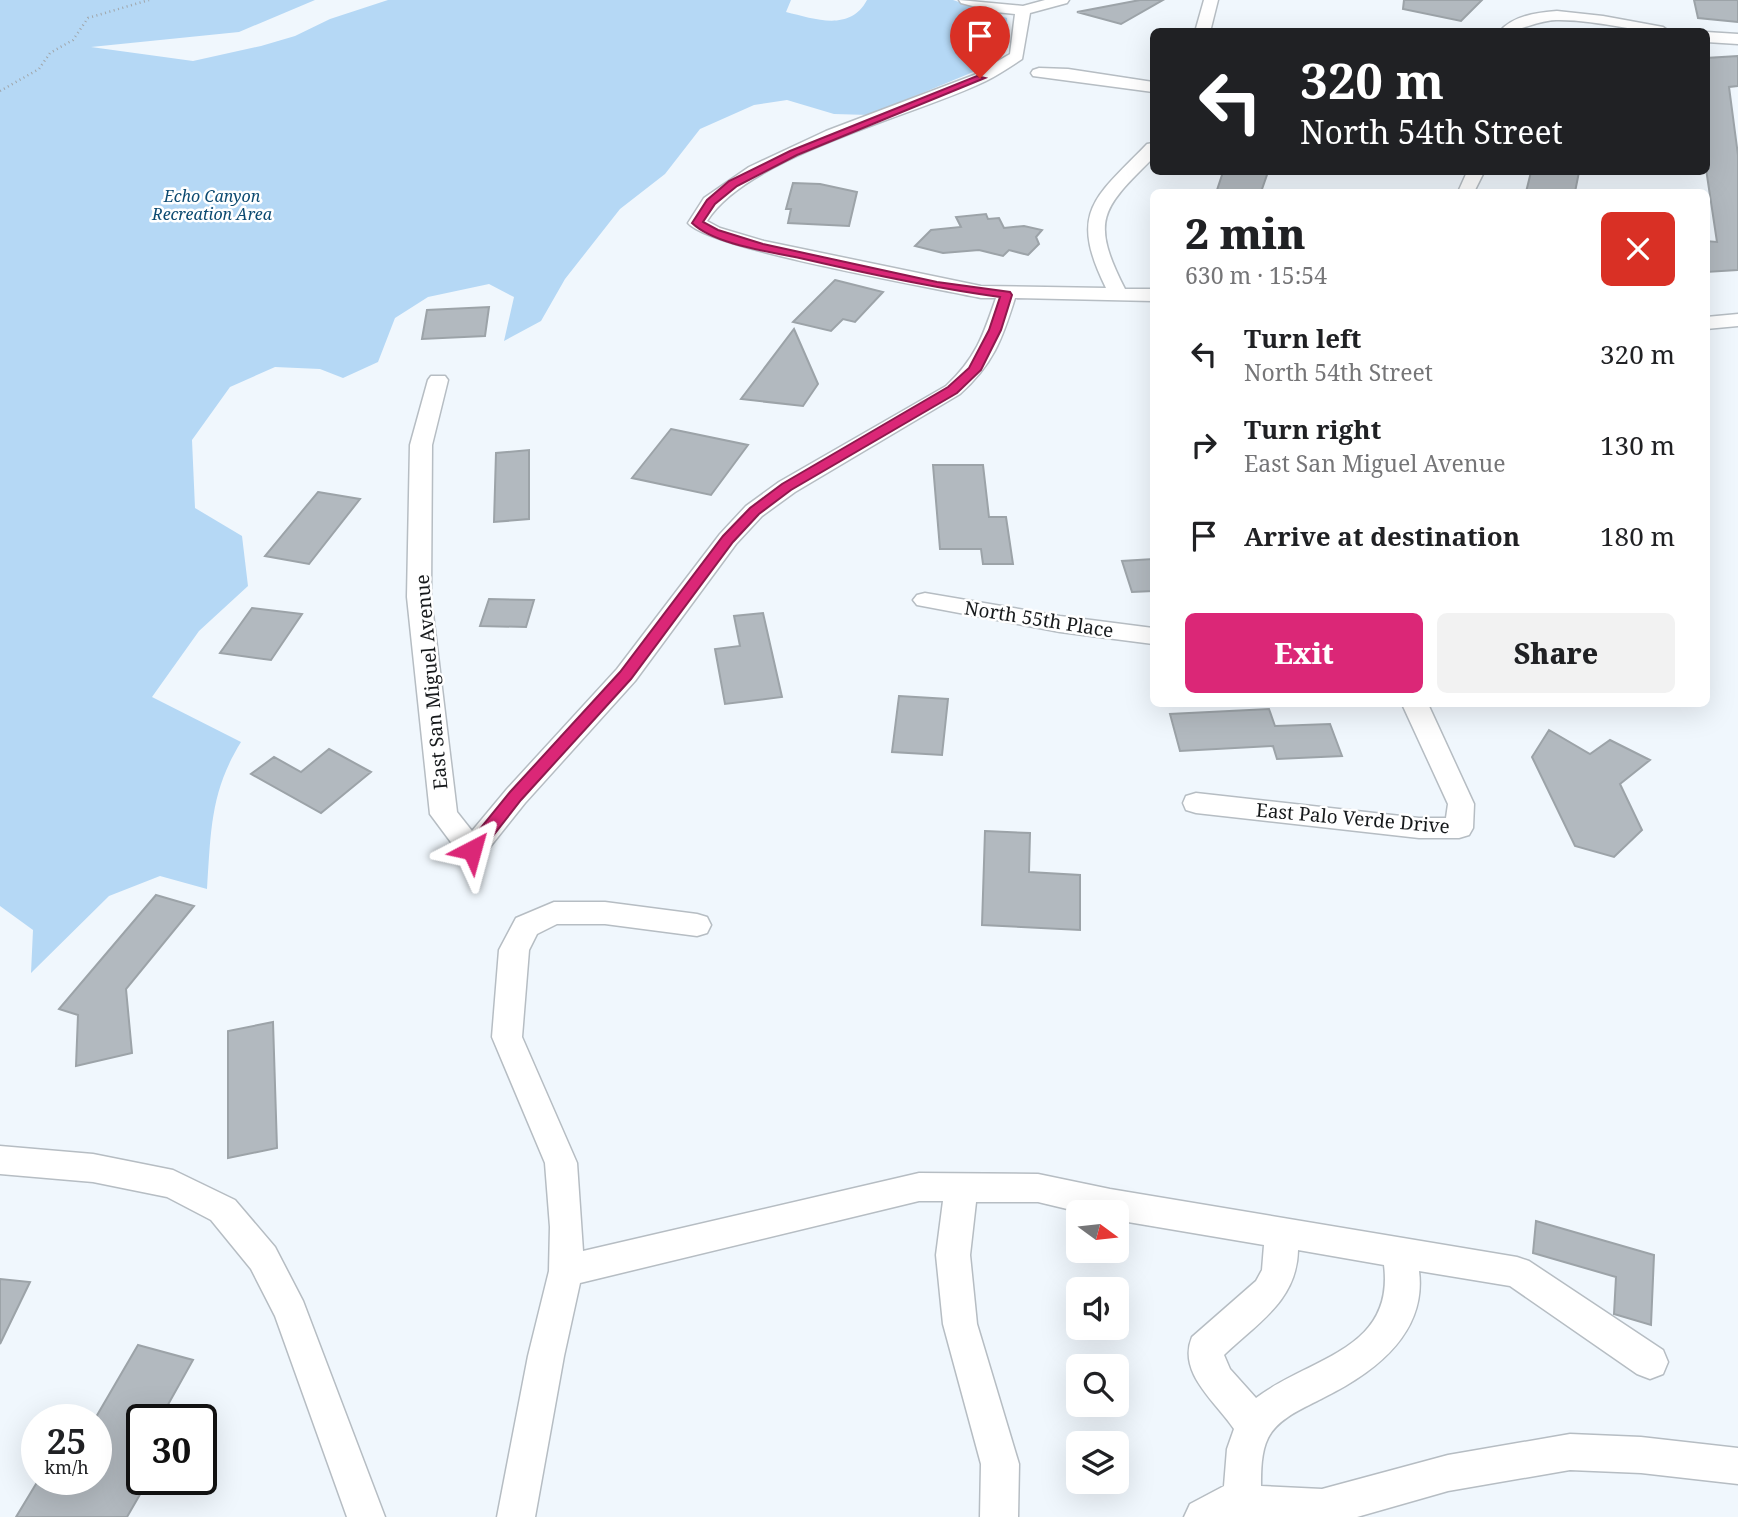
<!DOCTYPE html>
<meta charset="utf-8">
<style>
:root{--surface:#fff;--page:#f2f2f2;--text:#202124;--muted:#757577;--accent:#db2777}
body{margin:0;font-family:"Noto Serif",serif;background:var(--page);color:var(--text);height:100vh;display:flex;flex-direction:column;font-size:26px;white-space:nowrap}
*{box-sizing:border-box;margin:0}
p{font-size:23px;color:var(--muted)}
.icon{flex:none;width:38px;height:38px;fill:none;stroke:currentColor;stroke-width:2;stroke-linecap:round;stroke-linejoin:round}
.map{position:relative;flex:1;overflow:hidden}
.side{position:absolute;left:1150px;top:189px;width:560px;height:518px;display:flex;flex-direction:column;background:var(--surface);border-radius:10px;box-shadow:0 7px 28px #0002}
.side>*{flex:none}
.top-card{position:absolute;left:1150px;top:28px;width:560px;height:147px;border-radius:10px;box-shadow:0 7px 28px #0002;background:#202124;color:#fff;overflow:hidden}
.needle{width:46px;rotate:105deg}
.fabs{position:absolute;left:1066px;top:1200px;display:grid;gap:14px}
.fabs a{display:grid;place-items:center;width:63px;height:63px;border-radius:10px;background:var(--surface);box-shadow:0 7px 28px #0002;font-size:35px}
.speed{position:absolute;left:21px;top:1404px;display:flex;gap:14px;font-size:35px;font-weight:700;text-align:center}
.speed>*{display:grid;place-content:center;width:91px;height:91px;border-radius:50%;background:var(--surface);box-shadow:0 7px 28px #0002;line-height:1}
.speed small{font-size:18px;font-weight:400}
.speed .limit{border:4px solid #111;border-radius:10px;background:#fff;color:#111}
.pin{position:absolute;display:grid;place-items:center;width:60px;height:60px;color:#fff;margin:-72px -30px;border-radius:50% 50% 50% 0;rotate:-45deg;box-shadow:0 0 7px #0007}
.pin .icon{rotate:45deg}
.me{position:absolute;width:77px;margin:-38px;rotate:39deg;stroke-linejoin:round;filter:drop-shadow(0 0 5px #0008)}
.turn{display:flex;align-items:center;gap:24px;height:147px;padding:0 35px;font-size:32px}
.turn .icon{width:91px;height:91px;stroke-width:2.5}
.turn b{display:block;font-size:49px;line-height:60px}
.round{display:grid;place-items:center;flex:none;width:74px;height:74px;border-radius:10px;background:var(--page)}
.headline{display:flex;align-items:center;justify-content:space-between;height:119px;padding:0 35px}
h1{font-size:42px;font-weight:800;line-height:52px}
.cta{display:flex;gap:14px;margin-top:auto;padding:14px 35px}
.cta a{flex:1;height:80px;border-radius:10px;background:var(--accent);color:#fff;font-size:28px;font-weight:800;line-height:80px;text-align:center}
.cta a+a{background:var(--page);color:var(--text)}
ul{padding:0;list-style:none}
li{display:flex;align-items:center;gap:21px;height:91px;padding:0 35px}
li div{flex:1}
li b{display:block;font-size:26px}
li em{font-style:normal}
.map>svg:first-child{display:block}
.green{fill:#b5d8f5}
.building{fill:#b2b9bf;stroke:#9ca3a8;stroke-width:2}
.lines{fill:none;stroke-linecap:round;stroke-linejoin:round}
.minor-casing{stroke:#b6bdc3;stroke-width:3}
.path{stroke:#a0a6aa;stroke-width:2.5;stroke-dasharray:1 3.5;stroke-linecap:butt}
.minor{fill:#fff;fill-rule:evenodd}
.route{fill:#db2777;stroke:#8e194d;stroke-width:2}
.labels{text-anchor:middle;stroke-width:5;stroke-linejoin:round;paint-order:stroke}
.far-park-label{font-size:16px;font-style:italic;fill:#0c4a71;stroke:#fff}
.street-label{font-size:19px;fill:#16191b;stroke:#fff}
</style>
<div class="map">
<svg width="1738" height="1517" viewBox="0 0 1738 1517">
<rect width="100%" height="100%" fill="#f0f7fd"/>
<path class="green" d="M0,0H315L239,32L91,47L193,61L261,46L295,36L330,19L388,0H791L786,12C815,19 850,32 867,0H953L1007,18L1008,40L995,63L869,115L834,114L787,100L754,105L700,129L665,174L620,209L565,279L541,321L504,341L514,297L489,284L428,297L395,318L378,362L343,378L320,369L275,367L230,387L192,440L195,508L242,536L248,586L199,631L152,697L241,742C210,792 211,832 207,889L160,876L109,896L31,973L33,930L0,906Z"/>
<path class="building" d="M1140,0H1163L1121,24L1077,12Z
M1404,0H1482L1461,21L1403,9Z
M1694,0H1738V22L1698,18Z
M1738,56V86L1729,87L1738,155V270L1706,272V241L1717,242L1706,169V58Z
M1223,172H1268L1261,192L1217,190Z
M1531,172H1579L1575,192H1526Z
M793,183L820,184L857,192L849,226L788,223L791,209H786Z
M986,214L988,219L999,218L1004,228L1024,226L1042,230L1036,237L1039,244L1028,255L1009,250L1003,256L979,250L943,253L915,246L931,230L961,227L956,217Z
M835,280L883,292L855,322L843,319L831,331L793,322Z
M489,307L485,336L422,339L427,310Z
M794,329L818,384L803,406L741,399Z
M671,429L748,445L711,495L632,478Z
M529,450V519L494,522L496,453Z
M933,465H983L989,517H1006L1013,564H983L981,549H940Z
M318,492L360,499L309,564L265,556Z
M1153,559V591L1132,592L1122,561Z
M489,599L534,600L526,627L480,626Z
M252,608L302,614L271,660L220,653Z
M763,613L782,697L725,704L715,649L740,646L734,616Z
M899,696L948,699L942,755L892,752Z
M1269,709L1275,726L1330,724L1342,756L1277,759L1273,746L1180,751L1170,714Z
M1549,730L1590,754L1610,740L1650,760L1620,784L1642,830L1614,857L1575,846L1532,757Z
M329,749L371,772L321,813L251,774L274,757L301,772Z
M985,831L1030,833L1029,872L1080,875V930L982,925Z
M156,895L194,906L126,989L132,1053L76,1066L78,1015L59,1009Z
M273,1022L277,1148L228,1158V1031Z
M1536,1221L1654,1255L1651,1325L1614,1314L1616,1277L1533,1253Z
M0,1279L30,1282L0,1344Z
M138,1345L193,1360L160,1419H142V1491L127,1517H16L39,1479H96V1417Z"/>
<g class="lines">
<defs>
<path id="minor" d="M959,0L1023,6L1045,0H1069L1067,3L1030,13L1022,59C1010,67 998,75 986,81C915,116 748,155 707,221L720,228L764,241L981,286L1106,288C1068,211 1095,198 1147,144L1153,143V158C1103,208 1089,219 1125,289H1153V301L1015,298C1002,340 993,364 960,394L795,492L762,516L736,544L635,681L525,803L482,857L472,860L462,857L430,814L407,597L410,445L428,380L431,376H445L448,380L432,445L431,597L457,812L472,831L507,789L617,669L720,534L746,506L779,482L946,386C976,358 983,336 996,298H981C935,288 709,249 688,223L704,198L749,167L826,131L974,75L1010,54L1015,14L996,12L961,3Z
M1204,0H1218L1210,32H1195Z
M1557,11L1603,16L1663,27L1670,32C1632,32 1595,19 1556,20C1535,21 1519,32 1499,32C1514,15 1536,13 1557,11Z
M1706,32L1738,34V44L1706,42Z
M1039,68L1068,69L1153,82V92L1033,76L1031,73L1033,70Z
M1467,172H1484L1474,192H1458Z
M1738,314V326L1706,329V317Z
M925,593L1060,616L1153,628V644L1060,632L917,605L913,600L917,595Z
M1402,704H1428L1474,804L1473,828L1469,835L1459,838H1419L1196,813L1186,810L1183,803L1186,796L1196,793L1419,818H1446L1448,804Z
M554,902H605L697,914L707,917L711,925L707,933L697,936L605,924H557L537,934L529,950L522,1037L577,1163L583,1251L919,1173L1038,1174L1110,1189L1517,1257L1529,1261L1663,1350L1668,1362L1663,1374L1650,1379L1637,1374L1510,1286L1419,1271C1427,1334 1374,1373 1323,1398C1304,1408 1278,1418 1268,1438C1261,1452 1261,1471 1261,1486L1322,1489L1448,1455L1570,1434L1641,1437L1738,1448V1484L1641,1473L1570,1470L1448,1491L1357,1517H1184L1190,1504L1224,1486L1227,1449L1234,1429C1216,1402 1177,1373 1192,1337L1256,1281L1262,1270L1264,1245L1116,1220V1213H1084L1038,1202H976L970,1255L977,1324L1019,1464L1018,1517H980L981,1464L943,1324L936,1255L943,1201H919L580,1283L564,1356L535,1517H497L528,1356L549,1271L550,1227L545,1163L492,1037L499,950L516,918ZM1298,1250L1384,1265C1395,1351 1308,1358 1256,1398L1230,1369L1224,1355C1257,1323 1297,1301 1298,1250Z
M0,1146L93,1154L173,1170L235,1200L275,1247L303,1301L385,1517H347L275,1316L251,1269L211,1220L167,1197L93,1182L0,1174Z"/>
</defs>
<use href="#minor" class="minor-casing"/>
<path class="path" d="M0,91L39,69L50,53L73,40L88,18L149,0"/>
<use href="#minor" class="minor"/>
</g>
<path class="route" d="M977,76L985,78L797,155L737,186L715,204L703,222L718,230L763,244L937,282L1010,292L1012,295L1001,330L981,370L957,393L791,490L759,514L733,542L631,679L521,800L478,855H466L464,850L466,846L510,792L620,672L723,536L750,508L782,484L948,387L969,368L989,330L1000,297C933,288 869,274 804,259C772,252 715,245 692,223L707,200L729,181L790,151Z"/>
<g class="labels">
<g class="far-park-label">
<text x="212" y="202">Echo Canyon<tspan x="212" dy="18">Recreation Area</tspan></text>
</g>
<g class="street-label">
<text transform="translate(1039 619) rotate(9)" y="7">North 55th Place</text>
<text transform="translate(431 682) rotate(-95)" y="7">East San Miguel Avenue</text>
<text transform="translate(1353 818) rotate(5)" y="7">East Palo Verde Drive</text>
</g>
</g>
</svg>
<div class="fabs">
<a><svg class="needle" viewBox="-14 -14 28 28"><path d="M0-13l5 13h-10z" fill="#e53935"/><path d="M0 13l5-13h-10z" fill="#757577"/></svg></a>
<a><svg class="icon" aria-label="sound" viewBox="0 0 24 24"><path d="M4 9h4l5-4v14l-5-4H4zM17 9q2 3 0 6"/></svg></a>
<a><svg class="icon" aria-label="search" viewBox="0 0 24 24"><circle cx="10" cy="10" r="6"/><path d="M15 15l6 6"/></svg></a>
<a><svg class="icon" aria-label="layers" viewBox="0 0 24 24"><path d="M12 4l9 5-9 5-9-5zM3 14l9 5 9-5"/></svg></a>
</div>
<div class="speed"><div>25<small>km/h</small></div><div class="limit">30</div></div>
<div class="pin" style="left:980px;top:78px;background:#d93025"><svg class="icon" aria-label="arrive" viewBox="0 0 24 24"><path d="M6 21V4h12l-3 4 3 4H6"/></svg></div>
<svg class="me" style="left:472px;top:850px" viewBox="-20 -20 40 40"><path d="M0-17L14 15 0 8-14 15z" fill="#db2777" stroke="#fff" stroke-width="4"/></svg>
<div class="top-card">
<div class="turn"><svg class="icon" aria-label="left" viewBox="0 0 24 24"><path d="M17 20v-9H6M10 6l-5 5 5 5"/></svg><div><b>320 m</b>North 54th Street</div></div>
</div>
<section class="side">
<div class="headline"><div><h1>2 min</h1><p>630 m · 15:54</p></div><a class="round" style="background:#d93025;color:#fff"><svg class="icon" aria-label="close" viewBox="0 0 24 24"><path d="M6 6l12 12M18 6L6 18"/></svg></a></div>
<ul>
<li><svg class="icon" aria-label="left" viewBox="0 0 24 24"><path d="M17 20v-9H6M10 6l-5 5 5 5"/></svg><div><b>Turn left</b><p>North 54th Street</p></div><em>320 m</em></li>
<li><svg class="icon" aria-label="right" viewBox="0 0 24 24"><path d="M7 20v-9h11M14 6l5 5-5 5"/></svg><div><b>Turn right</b><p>East San Miguel Avenue</p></div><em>130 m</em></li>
<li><svg class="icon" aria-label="arrive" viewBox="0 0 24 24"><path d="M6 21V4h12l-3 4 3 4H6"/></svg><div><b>Arrive at destination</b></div><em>180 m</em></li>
</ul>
<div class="cta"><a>Exit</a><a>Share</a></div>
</section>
</div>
